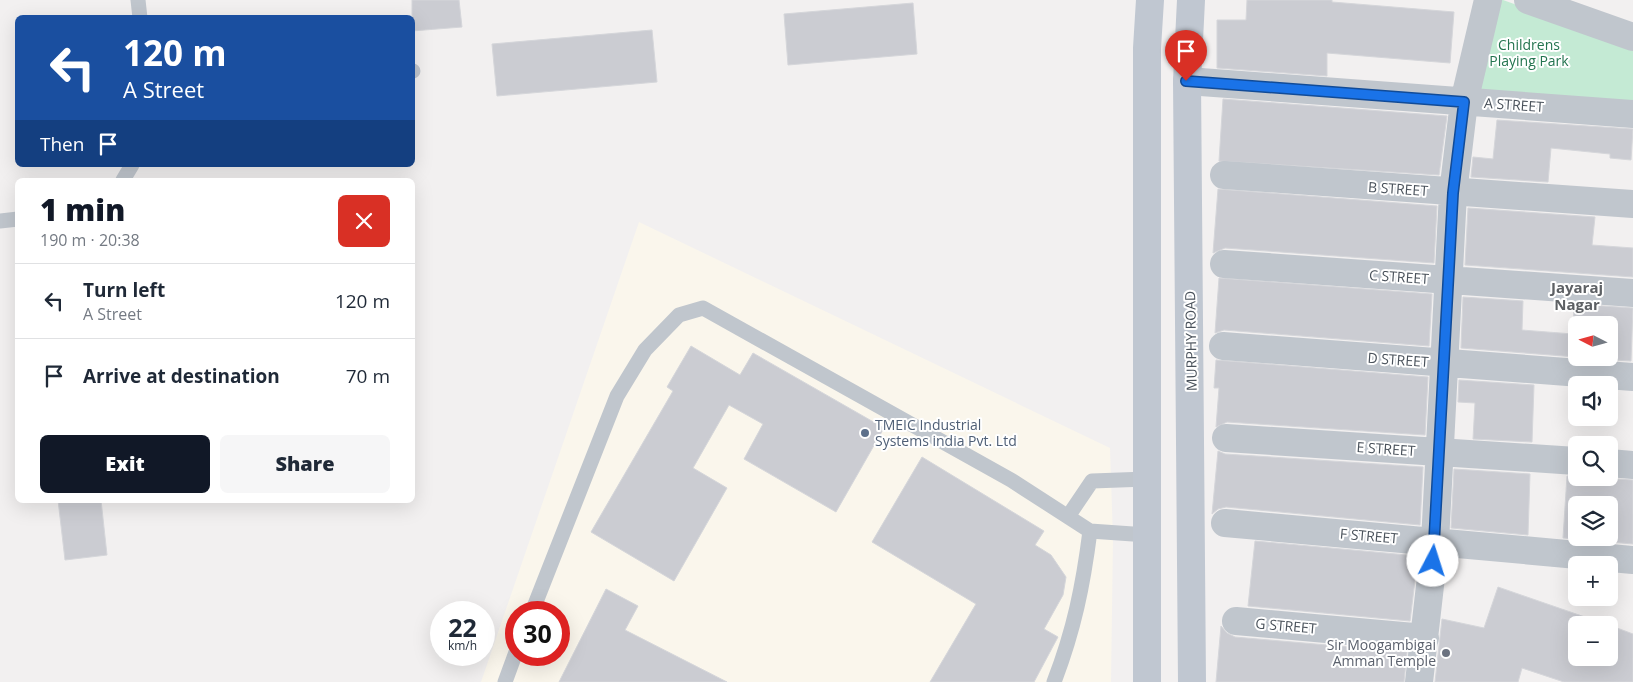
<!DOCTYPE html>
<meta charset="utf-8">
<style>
:root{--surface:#fff;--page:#f6f6f7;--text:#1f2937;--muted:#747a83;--line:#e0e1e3;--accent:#111827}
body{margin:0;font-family:"Open Sans",sans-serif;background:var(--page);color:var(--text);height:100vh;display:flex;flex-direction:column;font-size:19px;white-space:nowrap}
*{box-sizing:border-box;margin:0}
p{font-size:16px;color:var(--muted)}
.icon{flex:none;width:28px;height:28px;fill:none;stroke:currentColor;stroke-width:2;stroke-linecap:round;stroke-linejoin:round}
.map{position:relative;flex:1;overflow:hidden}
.panel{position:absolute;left:15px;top:178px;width:400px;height:325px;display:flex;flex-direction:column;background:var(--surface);border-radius:8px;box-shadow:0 5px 20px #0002}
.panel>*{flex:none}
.guide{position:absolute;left:15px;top:15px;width:400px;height:152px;border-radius:8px;box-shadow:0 5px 20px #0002;background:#1a4fa0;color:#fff;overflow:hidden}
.needle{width:32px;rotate:276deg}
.tools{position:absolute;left:1568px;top:316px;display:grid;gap:10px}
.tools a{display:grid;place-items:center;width:50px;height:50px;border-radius:8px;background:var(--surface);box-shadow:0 5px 20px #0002;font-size:25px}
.speed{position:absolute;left:430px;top:601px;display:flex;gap:10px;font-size:25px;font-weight:700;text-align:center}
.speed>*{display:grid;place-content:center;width:65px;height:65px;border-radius:50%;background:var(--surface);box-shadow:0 5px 20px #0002;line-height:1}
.speed small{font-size:12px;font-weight:400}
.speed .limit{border:8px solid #d22;background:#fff;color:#111}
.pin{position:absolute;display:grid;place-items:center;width:42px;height:42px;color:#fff;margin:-51px -21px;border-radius:50% 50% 50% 0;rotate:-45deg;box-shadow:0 0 5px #0007}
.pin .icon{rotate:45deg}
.me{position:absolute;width:55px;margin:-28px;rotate:5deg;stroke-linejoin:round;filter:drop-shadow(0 0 4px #0008)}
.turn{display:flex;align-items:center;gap:18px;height:105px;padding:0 25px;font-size:22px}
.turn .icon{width:65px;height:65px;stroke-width:2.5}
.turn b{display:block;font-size:35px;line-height:42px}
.then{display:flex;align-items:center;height:48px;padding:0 25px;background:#0003;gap:10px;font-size:19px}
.round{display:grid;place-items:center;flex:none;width:52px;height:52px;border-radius:8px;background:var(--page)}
.headline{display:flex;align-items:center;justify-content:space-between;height:85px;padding:0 25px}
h1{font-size:30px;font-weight:800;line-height:38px;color:var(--accent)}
.button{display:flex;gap:10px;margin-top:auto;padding:10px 25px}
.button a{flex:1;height:58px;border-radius:8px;background:var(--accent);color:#fff;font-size:20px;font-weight:800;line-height:58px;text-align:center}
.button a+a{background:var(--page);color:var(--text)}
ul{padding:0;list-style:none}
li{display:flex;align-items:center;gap:15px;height:75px;padding:0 25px;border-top:1px solid var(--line)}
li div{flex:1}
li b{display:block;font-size:19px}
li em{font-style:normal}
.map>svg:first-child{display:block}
.commercial{fill:#faf6ec;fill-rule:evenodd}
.green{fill:#c4ead4}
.building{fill:#cbccd2;stroke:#d5d6da;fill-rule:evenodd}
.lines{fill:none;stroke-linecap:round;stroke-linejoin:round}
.lane{stroke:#c0c6cd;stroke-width:15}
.street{stroke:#c0c6cd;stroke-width:28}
.secondary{stroke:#c0c7d1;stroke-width:28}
.route-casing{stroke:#114b97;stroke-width:12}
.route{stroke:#1a73e8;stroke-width:9}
.service-dot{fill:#5c6f8a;stroke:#fff;stroke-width:2}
.worship-dot{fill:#6b7280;stroke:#fff;stroke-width:2}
.labels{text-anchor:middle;stroke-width:4;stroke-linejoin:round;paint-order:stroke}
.park-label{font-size:14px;fill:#23744f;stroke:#fff}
.street-label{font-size:14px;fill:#4a525b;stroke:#fff}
.service-label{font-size:14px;fill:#4e5e75;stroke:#fff;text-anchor:start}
.worship-label{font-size:14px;fill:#5b616d;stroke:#fff;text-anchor:end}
.neighbourhood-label{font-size:15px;font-weight:bold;fill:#5d6064;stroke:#fff}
</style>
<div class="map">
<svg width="1633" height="682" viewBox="0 0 1633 682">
<rect width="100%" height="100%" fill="#f2f0f0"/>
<path class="commercial" d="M639,222L1110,448L1113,539L1111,682H481ZM516,612H559V655H516Z"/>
<path class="green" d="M1497,0H1503L1633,47V105L1477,89Z"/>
<path class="building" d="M412,0H459L462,27L412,31Z
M1247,0H1332V2L1454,12L1450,63L1327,53V76L1217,68V20H1246Z
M913,3L917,54L788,65L784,14Z
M652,30L657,82L497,96L492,44Z
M1223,99L1447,116L1439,175L1219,161Z
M1497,120L1633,129L1631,160L1610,158V154L1551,148L1548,182L1471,177L1473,157L1493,159Z
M1218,189L1437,206L1434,263L1225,248L1213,253Z
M1468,208L1595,217L1592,245L1633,248V277L1465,265Z
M1219,278L1432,294L1429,346L1224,330L1215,333Z
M1463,297L1523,301L1522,330L1573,334L1574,304L1633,308L1631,361L1582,358H1609V325H1576V357L1461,348Z
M691,346L740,375L753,353L884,428L836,512L744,459L763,424L729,405L693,468L727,488L674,581L591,532L673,391L667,387Z
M1216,360L1428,377L1425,435L1227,422L1216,427L1219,388H1214Z
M1459,380L1534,385L1532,442L1473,439L1475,403L1458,402Z
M1572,388H1576V410H1571Z
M1218,451L1225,454L1423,467L1420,525L1226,507L1218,509L1212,514Z
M922,457L1044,531L1035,545L1051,555L1066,577L1063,595L1044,629L1058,637L1034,682H930L976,604L872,542Z
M1454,469L1530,474L1528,535L1451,528Z
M1567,476L1633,480V544L1563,538ZM1576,505H1609V538H1576Z
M58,500H101L107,555L65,560Z
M1255,541L1418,556L1410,621L1248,606Z
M1498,587L1608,625H1576V658H1609V625L1633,634V682H1564L1522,668L1518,682H1435L1442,619L1484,628Z
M606,589L638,606L625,630L727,682H559Z
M1221,626L1227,633L1235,637L1407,652L1404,682H1216Z"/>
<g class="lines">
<path class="lane" d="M138,0L140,18
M412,71H413
M123,180L132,165
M0,221L18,219
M1069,515L1092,481L1147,479
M532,612L617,396L645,350L679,315L703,308L1011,480L1090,531L1147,535
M505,682L516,652
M1054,682C1074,630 1083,586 1090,531"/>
<path class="street" d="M1528,0L1633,37
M1187,81L1633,114
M1224,175L1633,204
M1224,264L1633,293
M1223,346L1633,377
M1226,438L1576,461
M1609,463L1633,465
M1225,523L1633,560
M1236,621L1425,638
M1419,682L1435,542L1453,193L1464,102L1488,0"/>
<path class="secondary" d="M1191,0L1187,81L1192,682
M1147,682V48L1150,0"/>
</g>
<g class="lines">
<defs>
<path id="route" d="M1186,81L1464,102L1453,193L1433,561"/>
</defs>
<use href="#route" class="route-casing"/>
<use href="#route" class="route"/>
</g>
<circle class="service-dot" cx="865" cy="433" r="5"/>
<circle class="worship-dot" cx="1446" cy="653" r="5"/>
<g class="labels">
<g class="park-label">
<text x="1529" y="50">Childrens<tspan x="1529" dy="16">Playing Park</tspan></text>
</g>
<g class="street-label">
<text transform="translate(1514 105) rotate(4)" y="5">A STREET</text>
<text transform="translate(1398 189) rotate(4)" y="5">B STREET</text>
<text transform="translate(1399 277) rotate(4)" y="5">C STREET</text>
<text transform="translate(1191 341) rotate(-91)" y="5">MURPHY ROAD</text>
<text transform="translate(1398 360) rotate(4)" y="5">D STREET</text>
<text transform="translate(1386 449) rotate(4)" y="5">E STREET</text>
<text transform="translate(1369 536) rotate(5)" y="5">F STREET</text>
<text transform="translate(1286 626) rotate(5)" y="5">G STREET</text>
</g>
<g class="service-label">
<text x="875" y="430">TMEIC Industrial<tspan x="875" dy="16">Systems india Pvt. Ltd</tspan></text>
</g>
<g class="worship-label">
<text x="1436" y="650">Sir Moogambigai<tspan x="1436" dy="16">Amman Temple</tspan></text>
</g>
<g class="neighbourhood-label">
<text x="1577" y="293">Jayaraj<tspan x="1577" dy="17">Nagar</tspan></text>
</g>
</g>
</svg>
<div class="tools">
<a><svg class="needle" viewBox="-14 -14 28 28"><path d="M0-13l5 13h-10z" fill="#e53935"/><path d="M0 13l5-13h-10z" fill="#747a83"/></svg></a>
<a><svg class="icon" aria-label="sound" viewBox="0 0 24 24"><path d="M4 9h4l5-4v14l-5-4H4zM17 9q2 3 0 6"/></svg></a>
<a><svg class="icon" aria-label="search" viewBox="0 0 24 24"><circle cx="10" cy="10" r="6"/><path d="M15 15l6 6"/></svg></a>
<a><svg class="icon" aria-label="layers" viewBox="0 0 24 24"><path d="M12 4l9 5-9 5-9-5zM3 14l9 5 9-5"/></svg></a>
<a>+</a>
<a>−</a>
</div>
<div class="speed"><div>22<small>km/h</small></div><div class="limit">30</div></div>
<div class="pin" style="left:1186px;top:81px;background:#d93025"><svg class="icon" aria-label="arrive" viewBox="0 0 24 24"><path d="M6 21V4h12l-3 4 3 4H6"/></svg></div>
<svg class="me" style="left:1433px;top:561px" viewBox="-20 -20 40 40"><circle r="19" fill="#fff"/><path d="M0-13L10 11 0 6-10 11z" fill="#1a73e8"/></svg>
<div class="guide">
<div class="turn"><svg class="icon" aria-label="left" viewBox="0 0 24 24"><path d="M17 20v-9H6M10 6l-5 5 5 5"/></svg><div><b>120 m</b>A Street</div></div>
<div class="then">Then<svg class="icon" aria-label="arrive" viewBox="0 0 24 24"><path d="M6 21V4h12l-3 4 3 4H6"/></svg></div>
</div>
<section class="panel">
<div class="headline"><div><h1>1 min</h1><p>190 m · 20:38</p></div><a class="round" style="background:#d93025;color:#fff"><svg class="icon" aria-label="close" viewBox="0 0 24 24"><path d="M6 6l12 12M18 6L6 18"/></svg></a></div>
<ul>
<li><svg class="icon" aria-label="left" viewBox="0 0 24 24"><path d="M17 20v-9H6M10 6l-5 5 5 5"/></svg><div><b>Turn left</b><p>A Street</p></div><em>120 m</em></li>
<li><svg class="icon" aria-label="arrive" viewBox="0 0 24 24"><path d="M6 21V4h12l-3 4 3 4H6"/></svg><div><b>Arrive at destination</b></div><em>70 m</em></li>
</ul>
<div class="button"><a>Exit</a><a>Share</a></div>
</section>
</div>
